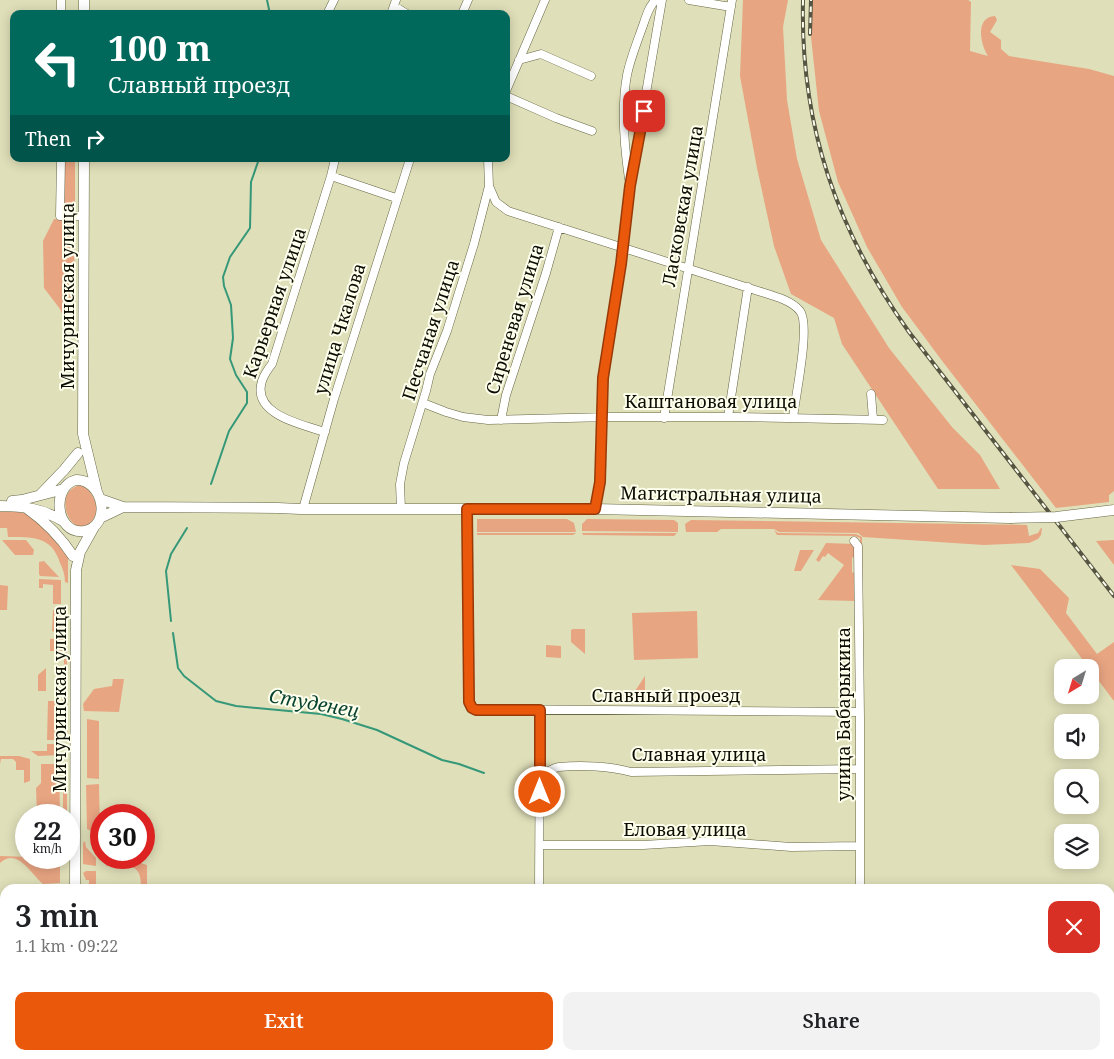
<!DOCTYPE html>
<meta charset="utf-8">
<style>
:root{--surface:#fff;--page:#f2f2f2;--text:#202124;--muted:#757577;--accent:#ea580c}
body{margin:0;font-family:"Noto Serif",serif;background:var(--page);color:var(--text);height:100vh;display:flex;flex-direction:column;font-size:19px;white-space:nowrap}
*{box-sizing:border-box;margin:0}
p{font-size:16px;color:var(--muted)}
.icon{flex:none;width:28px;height:28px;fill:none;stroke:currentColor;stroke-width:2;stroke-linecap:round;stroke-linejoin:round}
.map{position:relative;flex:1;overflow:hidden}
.side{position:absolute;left:0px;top:884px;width:1115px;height:176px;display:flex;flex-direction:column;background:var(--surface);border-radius:15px 15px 0 0;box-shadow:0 2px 12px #0003}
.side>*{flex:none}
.hud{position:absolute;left:10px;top:10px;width:500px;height:152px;border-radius:10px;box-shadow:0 2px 12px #0003;background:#00695c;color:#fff;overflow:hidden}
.needle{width:32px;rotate:218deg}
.controls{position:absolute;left:1054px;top:659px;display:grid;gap:10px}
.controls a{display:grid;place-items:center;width:45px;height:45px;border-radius:10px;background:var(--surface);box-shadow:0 2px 12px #0003;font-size:25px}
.speed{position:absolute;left:15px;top:804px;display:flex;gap:10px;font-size:25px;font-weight:700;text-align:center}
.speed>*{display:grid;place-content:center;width:65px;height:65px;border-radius:50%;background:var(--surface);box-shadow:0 2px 12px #0003;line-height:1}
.speed small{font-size:12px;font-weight:400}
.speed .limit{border:8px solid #d22;background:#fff;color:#111}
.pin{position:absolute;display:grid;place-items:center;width:42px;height:42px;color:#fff;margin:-21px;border-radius:10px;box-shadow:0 2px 8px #0006}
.me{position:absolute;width:55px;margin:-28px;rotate:0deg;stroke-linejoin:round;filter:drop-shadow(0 0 4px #0008)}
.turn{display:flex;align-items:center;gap:18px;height:105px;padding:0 15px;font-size:22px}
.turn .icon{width:65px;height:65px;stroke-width:2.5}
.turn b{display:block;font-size:35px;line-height:42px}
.then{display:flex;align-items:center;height:48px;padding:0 15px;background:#0003;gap:10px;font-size:19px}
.round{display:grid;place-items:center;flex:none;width:52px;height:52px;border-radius:10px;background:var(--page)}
.overview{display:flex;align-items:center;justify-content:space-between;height:85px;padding:0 15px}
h1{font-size:30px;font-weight:600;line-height:38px}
.cta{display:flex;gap:10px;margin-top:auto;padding:10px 15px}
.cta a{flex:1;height:58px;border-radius:10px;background:var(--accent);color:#fff;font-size:20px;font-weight:600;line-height:58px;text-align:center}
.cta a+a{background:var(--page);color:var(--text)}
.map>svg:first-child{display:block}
.green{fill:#e8a582}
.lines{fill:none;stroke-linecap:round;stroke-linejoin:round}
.stream{stroke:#359878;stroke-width:2}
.minor-casing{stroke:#664;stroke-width:9}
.major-casing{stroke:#664;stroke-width:11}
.minor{stroke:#fff;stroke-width:8}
.major{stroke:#fff;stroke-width:10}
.rail-casing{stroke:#555542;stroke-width:4}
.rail{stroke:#feffec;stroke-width:2;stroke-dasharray:5.5;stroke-linecap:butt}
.major-bridge-casing{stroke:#664;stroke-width:11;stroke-linecap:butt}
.major-bridge{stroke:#fff;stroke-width:10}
.route-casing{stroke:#983908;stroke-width:12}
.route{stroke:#ea580c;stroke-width:9}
.labels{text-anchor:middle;stroke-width:4;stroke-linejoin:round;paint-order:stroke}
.street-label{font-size:18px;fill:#0c0c02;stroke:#feffec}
.water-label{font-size:19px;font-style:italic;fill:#094332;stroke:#feffec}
</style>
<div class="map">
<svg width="1114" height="1059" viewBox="0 0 1114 1059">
<rect width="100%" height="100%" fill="#dfdfb9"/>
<path class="green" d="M743,0H788L783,27L787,100L797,159L821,240L889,348L952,427L980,455L1000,489H938L842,344L834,318L791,294L774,246L757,168L740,76Z
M812,0H968L971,2L970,51L988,56C980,44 975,17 995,16L997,20L990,32L1001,40V49L1009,56L1089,69L1114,76V491L1109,495V502L1056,508L943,362L902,307L867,247L838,182L819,111L811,37Z
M63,159H75V205L72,209L66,207L64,202Z
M54,219L71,220L74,223L75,314H62L60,309L44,288L43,241Z
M81,485C93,491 102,508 92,521C71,544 50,490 81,485Z
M0,512C8,512 16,511 23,513C34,516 64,546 68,556V583L65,582C65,575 63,569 60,563C52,536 32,537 8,537L7,528H0Z
M477,519H567L574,523L576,532H477Z
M587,519L674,520L678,523V532L582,531V524Z
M691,520L1027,525L1029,536L1038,533L1041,528H1042L1041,535L1038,539L1029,543L984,545L863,537L858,533L779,532L774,529H721L717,532H686L685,524Z
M774,530L778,533L856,534L862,537L864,760H863L860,538L855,536L777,535Z
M477,533H576L573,535H477Z
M582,533H677L674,536L583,535Z
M2,540H26L34,550L33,555H15Z
M1114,540V565L1096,541Z
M826,543L854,544L856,555L852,558V572L856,574L855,601L818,600L844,565L828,553L825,557L823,556L819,562L816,560Z
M800,550H814L801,571H794Z
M44,561L59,577L40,576L39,574V562Z
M1011,565L1040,569L1069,598L1066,613L1097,654L1114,642V701Z
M39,579L61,580V604H53V585L43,584V588H39Z
M0,585L8,586L7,610H0Z
M53,610H61V633L52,631Z
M697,611L698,658L634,660L632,613Z
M573,629H585V654L571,642V630Z
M66,638L67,640V691L61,693V685H64V651H50V639Z
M546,645L561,646V658L546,657Z
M46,668V691H38V675Z
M645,676V702H636L635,691Z
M113,679H124L119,712L84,711L83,704L94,689L112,686Z
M62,699H67L68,740H63Z
M48,701H59L60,740H47Z
M87,719L99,721V779L87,778Z
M47,744H60V755L38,756L31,751H47Z
M0,756H19L30,759V781L24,783V770H16V762L13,759H1L0,764Z
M41,764H59L60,815H37L36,788L41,783Z
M63,764H67V815H63Z
M99,784L100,835L87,829L86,785Z
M85,841L86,847L96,858V866L83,864V843Z
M0,856L60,858V883L43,884C31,874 17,847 0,863Z
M106,858H123L147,865V889H141C142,861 128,866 106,866Z
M86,871H96V889H89V880H86L83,873Z
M0,903L3,906L5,904V969H0Z
M194,1055H529V1059H194Z"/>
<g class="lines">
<path class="stream" d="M267,0L270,14
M211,484L229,431L247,403V392L236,375L230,359L233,338L231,305L224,286L223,277L230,257L250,228L251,182L259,159
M171,621L166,571L171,554L187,528
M173,633L178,668L184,676L216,701L236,706L321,714L342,719L377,730L442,760L459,764L484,773"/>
<defs>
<path id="minor" d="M61,0V14
M689,0L731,7
M394,6L407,14
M327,14L334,0
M391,14L396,0
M462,14L468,0
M519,60L541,54L591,76
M506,91L545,0
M506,96L556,118L592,131
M61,159L60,216H84
M335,159L331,176L396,198
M629,179C624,145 621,108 627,75C630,60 636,45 641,31C645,21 648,6 656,0
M489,186L496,202L508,211L755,290C770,295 790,299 800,311C811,325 795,398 793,418
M871,394L873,419
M423,403L446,412L463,417L488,420L608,417H736L883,420
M728,417L748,287
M664,418L732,0
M501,420L506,395L546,273L559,227
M325,432C304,425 251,415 262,381C264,375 268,369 272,364L331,176
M303,509L334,399L410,159
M401,509L400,484L404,463L426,391L430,374L447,331L474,244L489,186L488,159
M467,509L469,702L474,709L860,712
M595,509L600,482L603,378L621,265L630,186L662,0
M854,541L858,546L860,718V889
M540,774C547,773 552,768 559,767C581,765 610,766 631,772L860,769
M540,845H643L710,841L791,847L859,846
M539,889L540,710
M767,1055V1059
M539,1059V1055
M865,1059V1055
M1112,1059L1113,994"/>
<path id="major" d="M84,0V14
M84,159L83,434L97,492
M76,480C103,479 113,526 84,531C55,535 51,486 76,480Z
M40,495L64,470L78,453
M100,499L123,507L278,508L300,509H595L1010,518
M12,501L22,500L64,489
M0,506C24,506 43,509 63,521
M25,507C45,521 60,536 73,556
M100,518L123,507
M75,889L76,570L80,552L94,527
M0,981H5
M74,1055V1059"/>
</defs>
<use href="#minor" class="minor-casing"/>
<use href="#major" class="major-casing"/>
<use href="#minor" class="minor"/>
<use href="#major" class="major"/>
<defs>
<path id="rail" d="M803,0C800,125 837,231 909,332L1114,596
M810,34L811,0"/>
</defs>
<use href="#rail" class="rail-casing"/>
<use href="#rail" class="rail"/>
<defs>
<path id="major-bridge" d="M1010,518L1056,517L1114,510"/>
</defs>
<use href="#major-bridge" class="major-bridge-casing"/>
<use href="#major-bridge" class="major-bridge"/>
</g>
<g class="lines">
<defs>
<path id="route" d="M540,792V710H476L472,708L469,702L467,509H595L600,482L603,378L621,264L630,186L644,111"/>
</defs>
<use href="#route" class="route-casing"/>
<use href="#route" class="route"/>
</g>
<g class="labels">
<g class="street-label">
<text transform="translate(683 206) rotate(-80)" y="6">Ласковская улица</text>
<text transform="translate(68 296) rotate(-90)" y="6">Мичуринская улица</text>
<text transform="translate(275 303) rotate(-71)" y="6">Карьерная улица</text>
<text transform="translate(515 319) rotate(-73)" y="6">Сиреневая улица</text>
<text transform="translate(340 329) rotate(-73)" y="6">улица Чкалова</text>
<text transform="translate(431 330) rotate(-72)" y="6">Песчаная улица</text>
<text x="711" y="408">Каштановая улица</text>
<text transform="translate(721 495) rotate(1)" y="6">Магистральная улица</text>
<text x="666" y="702">Славный проезд</text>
<text transform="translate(60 699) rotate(-90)" y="6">Мичуринская улица</text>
<text transform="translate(844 714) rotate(-90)" y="6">улица Бабарыкина</text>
<text x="699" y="761">Славная улица</text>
<text x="685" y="836">Еловая улица</text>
</g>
<g class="water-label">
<text transform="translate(314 703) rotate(10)" y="7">Студенец</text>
</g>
</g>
</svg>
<div class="controls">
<a><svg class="needle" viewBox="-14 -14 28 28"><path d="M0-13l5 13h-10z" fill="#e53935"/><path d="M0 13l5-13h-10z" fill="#757577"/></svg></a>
<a><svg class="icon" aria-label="sound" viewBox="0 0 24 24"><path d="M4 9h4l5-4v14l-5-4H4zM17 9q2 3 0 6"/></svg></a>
<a><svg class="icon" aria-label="search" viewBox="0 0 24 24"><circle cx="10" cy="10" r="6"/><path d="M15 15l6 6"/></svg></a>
<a><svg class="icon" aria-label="layers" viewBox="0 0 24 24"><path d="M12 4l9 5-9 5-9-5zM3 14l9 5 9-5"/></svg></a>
</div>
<div class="speed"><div>22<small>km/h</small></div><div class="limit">30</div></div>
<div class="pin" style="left:644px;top:111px;background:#d93025"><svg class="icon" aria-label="arrive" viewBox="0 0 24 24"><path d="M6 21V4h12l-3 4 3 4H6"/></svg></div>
<svg class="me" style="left:540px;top:792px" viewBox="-20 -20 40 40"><circle r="17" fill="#ea580c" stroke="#fff" stroke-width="3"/><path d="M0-11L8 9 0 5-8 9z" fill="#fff"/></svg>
<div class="hud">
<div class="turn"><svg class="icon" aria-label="left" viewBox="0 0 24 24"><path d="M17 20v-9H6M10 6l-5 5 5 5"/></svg><div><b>100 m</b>Славный проезд</div></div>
<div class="then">Then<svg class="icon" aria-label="right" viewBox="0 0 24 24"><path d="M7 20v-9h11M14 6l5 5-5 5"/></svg></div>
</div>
<section class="side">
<div class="overview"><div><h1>3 min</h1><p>1.1 km · 09:22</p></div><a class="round" style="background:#d93025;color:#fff"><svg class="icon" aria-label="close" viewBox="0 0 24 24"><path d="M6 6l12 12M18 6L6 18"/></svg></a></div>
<div class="cta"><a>Exit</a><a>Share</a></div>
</section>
</div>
